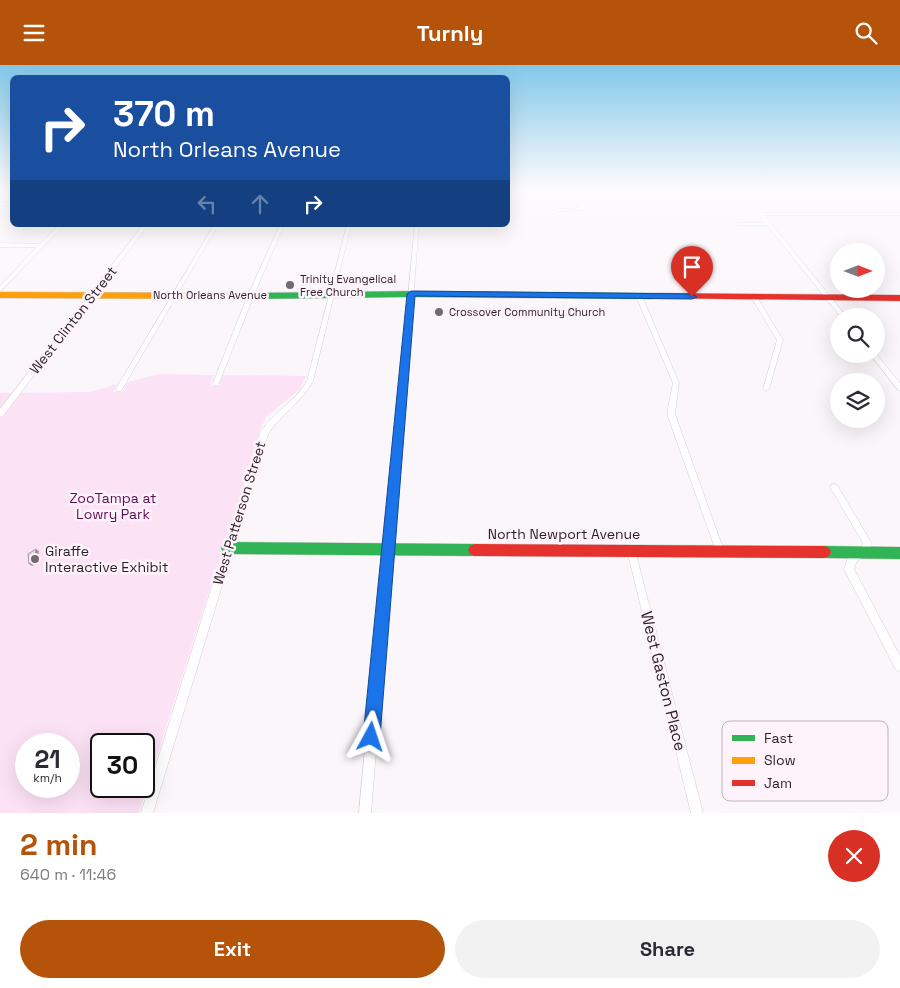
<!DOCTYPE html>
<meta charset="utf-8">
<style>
:root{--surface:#fff;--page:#f2f2f3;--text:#2b2b33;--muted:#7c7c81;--accent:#b45309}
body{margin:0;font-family:"Space Grotesk",sans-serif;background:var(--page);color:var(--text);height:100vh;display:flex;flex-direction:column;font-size:19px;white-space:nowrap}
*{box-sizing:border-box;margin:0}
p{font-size:16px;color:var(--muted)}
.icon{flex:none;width:28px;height:28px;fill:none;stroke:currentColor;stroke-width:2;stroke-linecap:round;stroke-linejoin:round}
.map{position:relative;height:748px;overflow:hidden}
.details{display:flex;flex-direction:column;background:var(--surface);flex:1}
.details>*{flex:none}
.hud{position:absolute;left:10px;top:10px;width:500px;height:152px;border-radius:8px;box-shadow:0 5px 20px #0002;background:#1a4fa0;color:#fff;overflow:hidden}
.needle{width:32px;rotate:90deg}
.fabs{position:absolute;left:830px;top:178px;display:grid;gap:10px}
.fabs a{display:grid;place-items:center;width:55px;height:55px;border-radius:50%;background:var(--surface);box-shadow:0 5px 20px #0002;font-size:25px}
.speed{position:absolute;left:15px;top:668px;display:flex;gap:10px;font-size:25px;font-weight:700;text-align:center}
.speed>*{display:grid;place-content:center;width:65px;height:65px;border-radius:50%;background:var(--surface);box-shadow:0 5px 20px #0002;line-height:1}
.speed small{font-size:12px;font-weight:400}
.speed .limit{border:2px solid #111;border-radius:8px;background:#fff;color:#111}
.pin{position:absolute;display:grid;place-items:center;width:42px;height:42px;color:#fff;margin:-51px -21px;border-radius:50% 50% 50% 0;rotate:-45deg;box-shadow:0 0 5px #0007}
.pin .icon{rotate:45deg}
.me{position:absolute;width:55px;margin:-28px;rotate:5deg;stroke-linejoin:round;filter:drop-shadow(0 0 4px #0008)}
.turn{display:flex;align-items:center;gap:18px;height:105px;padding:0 20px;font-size:22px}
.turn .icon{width:65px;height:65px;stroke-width:2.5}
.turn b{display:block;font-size:35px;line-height:42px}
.lanes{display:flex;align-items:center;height:48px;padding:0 20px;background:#0003;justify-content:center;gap:25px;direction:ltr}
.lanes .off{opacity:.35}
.round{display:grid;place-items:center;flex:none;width:52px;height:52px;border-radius:26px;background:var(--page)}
.headline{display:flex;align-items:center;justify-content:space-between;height:85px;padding:0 20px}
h1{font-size:30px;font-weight:700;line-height:38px;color:var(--accent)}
.primary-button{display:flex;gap:10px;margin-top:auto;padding:10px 20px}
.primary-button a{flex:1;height:58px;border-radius:30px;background:var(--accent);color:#fff;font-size:20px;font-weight:700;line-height:58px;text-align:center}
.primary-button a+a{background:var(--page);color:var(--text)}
header{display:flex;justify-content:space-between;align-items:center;height:65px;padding:0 20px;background:var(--accent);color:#fff;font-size:22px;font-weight:700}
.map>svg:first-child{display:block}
.green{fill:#fce2f5;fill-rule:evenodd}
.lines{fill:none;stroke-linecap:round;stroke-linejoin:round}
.street-casing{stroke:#d6ced4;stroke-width:1}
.fast-casing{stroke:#d6ced4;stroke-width:1}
.slow-casing{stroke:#d6ced4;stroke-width:1}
.jam-casing{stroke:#d6ced4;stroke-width:1}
.street{fill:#fefefe;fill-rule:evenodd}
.fast{fill:#30b455;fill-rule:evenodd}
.slow{fill:#ff9f0a;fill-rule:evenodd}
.jam{fill:#e5322d;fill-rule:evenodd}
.shaded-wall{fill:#a297a0}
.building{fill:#e8d8e5;stroke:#a297a0}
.route{fill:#1a73e8;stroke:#114b97}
.poi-dot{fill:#726a70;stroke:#fef3fb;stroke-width:2}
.labels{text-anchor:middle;stroke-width:5;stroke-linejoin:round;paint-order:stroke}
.far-poi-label{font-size:11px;fill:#291f26;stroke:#fef3fb;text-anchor:start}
.far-street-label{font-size:11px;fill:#291f26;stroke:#fef3fb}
.street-label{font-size:14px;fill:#291f26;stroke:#fef3fb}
.park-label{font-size:14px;fill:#640957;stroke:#fef3fb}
.poi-label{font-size:14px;fill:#291f26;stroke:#fef3fb;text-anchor:start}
.near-street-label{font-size:16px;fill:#291f26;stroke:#fef3fb}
.key{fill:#fef3fb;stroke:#beb3bb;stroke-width:1}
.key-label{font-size:14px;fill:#291f26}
</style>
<header><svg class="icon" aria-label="menu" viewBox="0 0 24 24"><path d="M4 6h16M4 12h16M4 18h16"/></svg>Turnly<svg class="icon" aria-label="search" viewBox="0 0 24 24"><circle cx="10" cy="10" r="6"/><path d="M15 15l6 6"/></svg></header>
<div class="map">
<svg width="900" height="748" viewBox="0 0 900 748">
<rect width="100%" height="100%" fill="#fbf6fa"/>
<path class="green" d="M159,309L214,310L210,321H219L223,310L306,311L300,324L266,352L259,368L139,748H0V328L90,327L117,319L113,327H122L128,317ZM26,679H69V721H26ZM101,679H144V721H101Z"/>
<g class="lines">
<defs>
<path id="street" d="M569,124H573L578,136L584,140V145L558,146L547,143V141L573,136ZM575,138L580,141V143L558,144L555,142Z
M738,124H742L762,148H900V150H764L846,251H840L767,160H737V159L739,158H765Z
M0,138H12V140H0Z
M59,160H64L2,225L0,226V221L37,182H0V178L40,179Z
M143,160H148L3,351L0,352V344Z
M214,160H218L121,326H117L116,324L117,322Z
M280,160H284L254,230L219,318L218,320H214L213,318L248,230Z
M347,160H351L313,316C302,337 281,349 268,369L153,748H141L260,368C272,348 295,337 307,316Z
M415,160H419L371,748H359Z
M639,229L642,231L679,318L675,349L724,486L723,489L720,490L717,489L716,486L667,349L673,318L636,231Z
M754,230L757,232L783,275L769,324L766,326L763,324L777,275L751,232Z
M870,289H876L900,318V325H898Z
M834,419L837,420L871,477C871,490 856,492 854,504L900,591V606L896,605L844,504L848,493L863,480V478L830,422L831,420Z
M631,481L634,482L635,485L703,748H691L627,485L628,482Z"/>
<path id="fast" d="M411,226L651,228L655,231L651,234L411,232L247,234L243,231L247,228Z
M228,477L475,479L480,481L482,485L480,489L475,491L228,489L223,487L221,483L223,479Z
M824,481L900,482V494L824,493L819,491L817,487L819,483Z"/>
<path id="slow" d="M0,227L247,228L251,231L247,234L0,233Z"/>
<path id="jam" d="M651,228L900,230V236L648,233L647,231Z
M475,479L824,481L829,483L831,487L829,491L824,493L475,491L470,489L468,485L470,481Z"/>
</defs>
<use href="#street" class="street-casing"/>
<use href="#fast" class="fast-casing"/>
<use href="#slow" class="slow-casing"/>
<use href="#jam" class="jam-casing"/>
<use href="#street" class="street"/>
<use href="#fast" class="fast"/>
<use href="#slow" class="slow"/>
<use href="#jam" class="jam"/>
</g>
<path class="shaded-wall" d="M36,484L39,486L38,493L40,497L32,501L29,499Z"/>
<path class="building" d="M36,484L35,491L36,495L29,499L28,489Z"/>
<linearGradient id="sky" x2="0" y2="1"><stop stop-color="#82c8e9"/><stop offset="0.54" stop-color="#fdfbfd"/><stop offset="1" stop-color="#fdfbfd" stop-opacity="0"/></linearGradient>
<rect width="900" height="229" fill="url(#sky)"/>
<path class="route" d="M411,226L692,229L697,232L692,234L415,231L380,672L377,678L371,681L365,678L363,672L407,229Z"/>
<g class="poi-dot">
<circle cx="290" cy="220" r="5"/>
<circle cx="439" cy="247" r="5"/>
<circle cx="35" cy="494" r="5"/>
</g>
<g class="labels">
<g class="far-poi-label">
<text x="300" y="218">Trinity Evangelical<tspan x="300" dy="13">Free Church</tspan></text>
<text x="449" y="251">Crossover Community Church</text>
</g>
<g class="far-street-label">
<text x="210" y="234">North Orleans Avenue</text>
</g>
<g class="street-label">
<text transform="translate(73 255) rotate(-52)" y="5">West Clinton Street</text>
<text transform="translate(239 448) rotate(-73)" y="5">West Patterson Street</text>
<text x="564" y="474">North Newport Avenue</text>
</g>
<g class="park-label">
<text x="113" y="438">ZooTampa at<tspan x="113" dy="16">Lowry Park</tspan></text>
</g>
<g class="poi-label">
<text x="45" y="491">Giraffe<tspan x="45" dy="16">Interactive Exhibit</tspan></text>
</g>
<g class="near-street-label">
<text transform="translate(664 616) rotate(76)" y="6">West Gaston Place</text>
</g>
</g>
<rect x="722" y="656" width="166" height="80" rx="8" class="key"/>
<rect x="732" y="670" width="23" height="6" fill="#30b455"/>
<rect x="732" y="692" width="23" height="7" fill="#ff9f0a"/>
<rect x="732" y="715" width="23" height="6" fill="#e5322d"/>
<g class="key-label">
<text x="764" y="678">Fast</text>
<text x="764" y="700">Slow</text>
<text x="764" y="723">Jam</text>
</g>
</svg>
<div class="fabs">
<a><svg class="needle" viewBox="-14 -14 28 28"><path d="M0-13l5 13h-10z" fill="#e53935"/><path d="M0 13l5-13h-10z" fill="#7c7c81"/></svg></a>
<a><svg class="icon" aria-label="search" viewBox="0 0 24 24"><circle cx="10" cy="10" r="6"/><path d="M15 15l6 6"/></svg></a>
<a><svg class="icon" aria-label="layers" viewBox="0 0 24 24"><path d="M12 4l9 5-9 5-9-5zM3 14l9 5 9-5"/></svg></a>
</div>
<div class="speed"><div>21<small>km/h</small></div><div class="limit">30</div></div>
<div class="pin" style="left:692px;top:232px;background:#d93025"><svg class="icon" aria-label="arrive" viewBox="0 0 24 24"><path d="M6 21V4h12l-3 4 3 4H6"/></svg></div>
<svg class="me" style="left:371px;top:672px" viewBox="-20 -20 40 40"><path d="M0-17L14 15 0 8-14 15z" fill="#1a73e8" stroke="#fff" stroke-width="4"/></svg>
<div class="hud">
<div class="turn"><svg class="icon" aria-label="right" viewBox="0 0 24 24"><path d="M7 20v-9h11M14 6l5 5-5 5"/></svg><div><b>370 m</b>North Orleans Avenue</div></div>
<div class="lanes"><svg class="icon off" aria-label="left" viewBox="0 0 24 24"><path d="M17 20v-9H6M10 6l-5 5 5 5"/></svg><svg class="icon off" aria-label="ahead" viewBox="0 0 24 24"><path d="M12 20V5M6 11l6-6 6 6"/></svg><svg class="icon" aria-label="right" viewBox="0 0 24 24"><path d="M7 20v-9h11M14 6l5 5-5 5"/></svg></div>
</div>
</div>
<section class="details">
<div class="headline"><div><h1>2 min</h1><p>640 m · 11:46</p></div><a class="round" style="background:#d93025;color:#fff"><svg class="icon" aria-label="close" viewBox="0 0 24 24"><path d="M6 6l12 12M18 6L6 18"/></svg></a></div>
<div class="primary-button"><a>Exit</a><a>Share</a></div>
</section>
